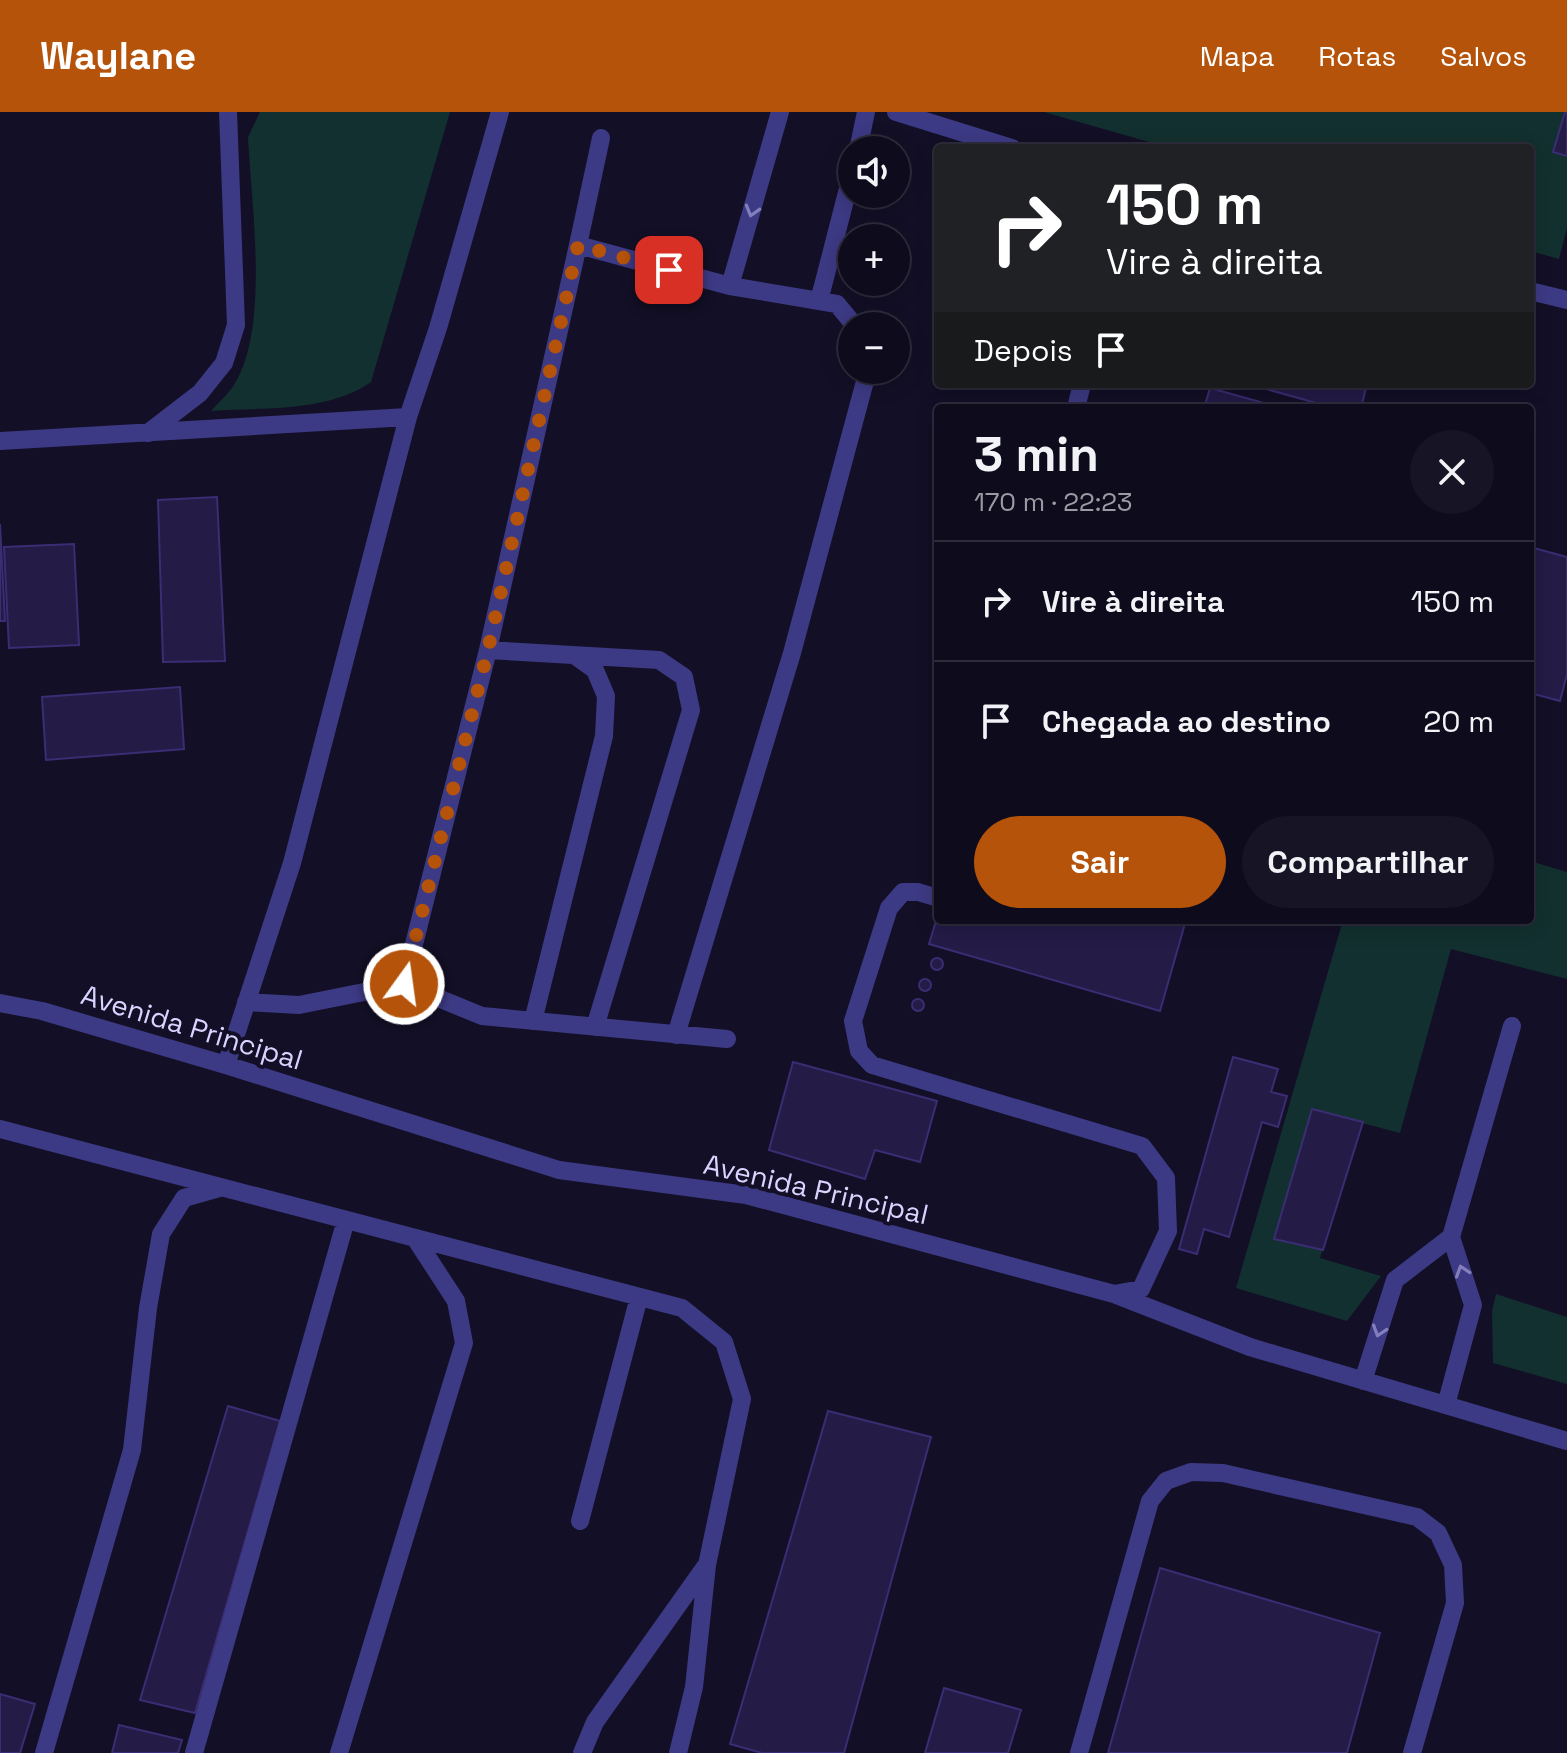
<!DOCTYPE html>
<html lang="pt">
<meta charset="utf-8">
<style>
:root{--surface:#0e0b1c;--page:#171425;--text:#f1f3f6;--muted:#9b9ba3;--line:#2e2b3b;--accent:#b45309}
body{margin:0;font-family:"Space Grotesk",sans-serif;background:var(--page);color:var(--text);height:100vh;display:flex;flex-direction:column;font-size:30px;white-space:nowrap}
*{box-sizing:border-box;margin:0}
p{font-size:26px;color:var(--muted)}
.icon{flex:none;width:44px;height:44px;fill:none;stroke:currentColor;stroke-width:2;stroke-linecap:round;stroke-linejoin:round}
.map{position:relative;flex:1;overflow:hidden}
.details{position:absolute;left:934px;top:292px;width:600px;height:520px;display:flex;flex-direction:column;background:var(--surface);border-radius:8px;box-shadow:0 4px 20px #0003,0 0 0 2px var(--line)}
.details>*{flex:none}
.hud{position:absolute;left:934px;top:32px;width:600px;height:244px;border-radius:8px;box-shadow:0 4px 20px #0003,0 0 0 2px var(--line);background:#202124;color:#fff;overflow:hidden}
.buttons{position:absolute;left:838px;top:24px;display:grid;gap:16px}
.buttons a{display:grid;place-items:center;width:72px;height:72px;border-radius:50%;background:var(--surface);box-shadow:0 4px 20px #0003,0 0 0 2px var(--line);font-size:40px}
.pin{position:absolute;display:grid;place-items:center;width:68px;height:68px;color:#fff;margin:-34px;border-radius:16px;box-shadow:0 4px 12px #0006}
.me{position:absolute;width:88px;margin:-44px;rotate:14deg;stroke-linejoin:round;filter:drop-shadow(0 0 6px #0008)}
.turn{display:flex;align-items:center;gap:28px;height:168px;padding:0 40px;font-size:36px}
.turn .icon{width:104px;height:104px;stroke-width:2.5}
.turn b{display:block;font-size:56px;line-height:68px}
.then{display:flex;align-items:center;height:76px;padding:0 40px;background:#0003;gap:16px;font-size:30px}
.round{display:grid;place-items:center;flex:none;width:84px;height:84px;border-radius:42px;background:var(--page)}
.head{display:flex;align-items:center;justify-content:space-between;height:136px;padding:0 40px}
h1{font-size:48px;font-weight:800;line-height:60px}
.button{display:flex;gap:16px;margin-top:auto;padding:16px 40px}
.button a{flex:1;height:92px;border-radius:48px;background:var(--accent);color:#fff;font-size:32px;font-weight:800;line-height:92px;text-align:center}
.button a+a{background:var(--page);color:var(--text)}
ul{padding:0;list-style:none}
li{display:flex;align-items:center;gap:24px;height:120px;padding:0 40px;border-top:2px solid var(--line)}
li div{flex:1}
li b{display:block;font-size:30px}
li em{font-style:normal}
header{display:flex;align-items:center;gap:48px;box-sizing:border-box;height:112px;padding:0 40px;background:var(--accent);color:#fff}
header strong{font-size:38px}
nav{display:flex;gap:44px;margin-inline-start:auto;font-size:28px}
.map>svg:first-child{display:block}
.green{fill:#12302f}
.building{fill:#241b47;stroke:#3b2d73;stroke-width:2}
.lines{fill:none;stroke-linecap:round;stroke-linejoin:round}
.service{stroke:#3d3a85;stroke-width:18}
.oneway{stroke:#837fbc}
.route{stroke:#b45309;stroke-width:14;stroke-dasharray:0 25.2}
.labels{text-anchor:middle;stroke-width:8;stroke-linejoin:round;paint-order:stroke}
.street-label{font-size:28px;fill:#d9d4ff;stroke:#130f26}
</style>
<header>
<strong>Waylane</strong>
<nav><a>Mapa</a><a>Rotas</a><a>Salvos</a></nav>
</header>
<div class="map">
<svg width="1567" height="1641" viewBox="0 0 1567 1641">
<rect width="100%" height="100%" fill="#130f26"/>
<path class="green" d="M260,0H450L371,270C327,301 262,295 211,299C218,291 226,284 232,276C271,220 251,91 248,25Z
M1044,0H1567V116L1559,147L1530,139V36H1170Z
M1530,749L1567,760V867L1451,837L1400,1021L1362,1011L1320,1146L1381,1164L1347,1209L1236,1176L1343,808H1530Z
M1496,1182L1567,1205V1272L1493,1251L1492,1199Z"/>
<path class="building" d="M1565,0H1567V44L1553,40Z
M1248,272H1367L1361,296H1334Z
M1210,276L1282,296H1204Z
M217,385L225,549L163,550L158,388Z
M0,412L5,509H0Z
M74,432L79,533L9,536L4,435Z
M1530,435L1567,445V562L1560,589L1530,581Z
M180,575L184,637L46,648L42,585Z
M938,802V808H1186L1160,899L929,832Z
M931 852a6 6 0 1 1 12 0a6 6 0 1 1-12 0Z
M919 873a6 6 0 1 1 12 0a6 6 0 1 1-12 0Z
M912 893a6 6 0 1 1 12 0a6 6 0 1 1-12 0Z
M1233,945L1278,957L1271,980L1287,984L1278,1015L1262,1010L1229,1125L1204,1117L1197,1142L1179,1137Z
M793,950L937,989L920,1050L875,1038L865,1067L769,1038Z
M1312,997L1363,1010L1323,1138L1274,1127Z
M228,1294L280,1309L195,1601L140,1588Z
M828,1299L931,1325L844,1641H762L730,1632Z
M1160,1456L1380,1521L1347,1641H1108Z
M944,1576L1021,1598L1008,1641H925Z
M0,1582L35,1592L20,1641H0Z
M119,1613L182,1628L178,1641H112Z"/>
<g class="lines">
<path class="service" d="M896,0L1012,36
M601,26L578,133L730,174L837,192L855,214
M858,38L866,0
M730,174L780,0
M1530,179L1567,188
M819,189L852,61
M1076,296L1082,272
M148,321L200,281L224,251L236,213L228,0
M0,329L408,305
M488,538L659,548L684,565L691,598L595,915
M938,786L918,780H903L889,796L853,909L859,939L872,953L1142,1034L1166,1066L1168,1119L1141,1177L1114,1182
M404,872L482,904L727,927
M246,890L299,893L404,872L488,538L578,133
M0,891L42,899L226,953L559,1058L746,1083L1114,1182L1250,1235L1567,1329
M533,909L604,624L606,584L595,558L574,543
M676,923L792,541L868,258
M226,953L292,751L408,305L438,216L500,0
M0,1017L682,1196L724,1230L742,1287L707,1453L694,1575L678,1641
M1363,1269L1395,1168L1451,1125
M1446,1293L1473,1193L1451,1125L1512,914
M580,1409L639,1185
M44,1641L132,1338L148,1196L161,1122L184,1086L219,1076
M194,1641L346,1108
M339,1641L464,1231L456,1189L415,1126
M582,1641L595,1610L705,1455
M1079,1641L1150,1389L1166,1369L1191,1360L1223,1361L1417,1405L1438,1421L1453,1453L1455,1491L1412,1641"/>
</g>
<defs><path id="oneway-chevron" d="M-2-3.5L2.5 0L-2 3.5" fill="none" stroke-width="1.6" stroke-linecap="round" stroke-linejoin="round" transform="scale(2)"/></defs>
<g class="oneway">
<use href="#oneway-chevron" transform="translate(752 99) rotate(106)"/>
<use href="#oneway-chevron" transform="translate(1462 1159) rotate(-108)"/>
<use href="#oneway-chevron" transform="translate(1379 1219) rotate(108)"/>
</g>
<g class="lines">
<path class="route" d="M404,872L488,538L578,133L669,158"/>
</g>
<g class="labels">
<g class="street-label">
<text transform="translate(192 915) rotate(17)" y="10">Avenida Principal</text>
<text transform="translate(816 1077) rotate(13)" y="10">Avenida Principal</text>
</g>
</g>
</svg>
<div class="buttons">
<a><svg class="icon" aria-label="sound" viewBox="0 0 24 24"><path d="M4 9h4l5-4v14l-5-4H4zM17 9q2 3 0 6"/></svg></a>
<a>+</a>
<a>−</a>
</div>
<div class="pin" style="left:669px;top:158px;background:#d93025"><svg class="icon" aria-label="arrive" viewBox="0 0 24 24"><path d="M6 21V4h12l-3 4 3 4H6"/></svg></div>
<svg class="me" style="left:404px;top:872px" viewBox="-20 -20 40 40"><circle r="17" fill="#b45309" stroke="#fff" stroke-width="3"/><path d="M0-11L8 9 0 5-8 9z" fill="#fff"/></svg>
<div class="hud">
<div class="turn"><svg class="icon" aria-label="right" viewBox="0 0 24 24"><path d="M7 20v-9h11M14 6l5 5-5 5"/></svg><div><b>150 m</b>Vire à direita</div></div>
<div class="then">Depois<svg class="icon" aria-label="arrive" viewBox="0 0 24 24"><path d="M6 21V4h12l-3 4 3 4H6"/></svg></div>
</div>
<section class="details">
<div class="head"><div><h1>3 min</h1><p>170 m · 22:23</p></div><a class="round"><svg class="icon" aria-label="close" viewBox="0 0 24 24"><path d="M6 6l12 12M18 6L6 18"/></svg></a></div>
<ul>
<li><svg class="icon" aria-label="right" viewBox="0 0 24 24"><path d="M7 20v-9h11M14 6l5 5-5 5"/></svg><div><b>Vire à direita</b></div><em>150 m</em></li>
<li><svg class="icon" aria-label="arrive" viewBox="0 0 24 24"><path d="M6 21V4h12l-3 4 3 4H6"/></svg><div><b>Chegada ao destino</b></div><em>20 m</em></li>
</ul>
<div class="button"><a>Sair</a><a>Compartilhar</a></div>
</section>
</div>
